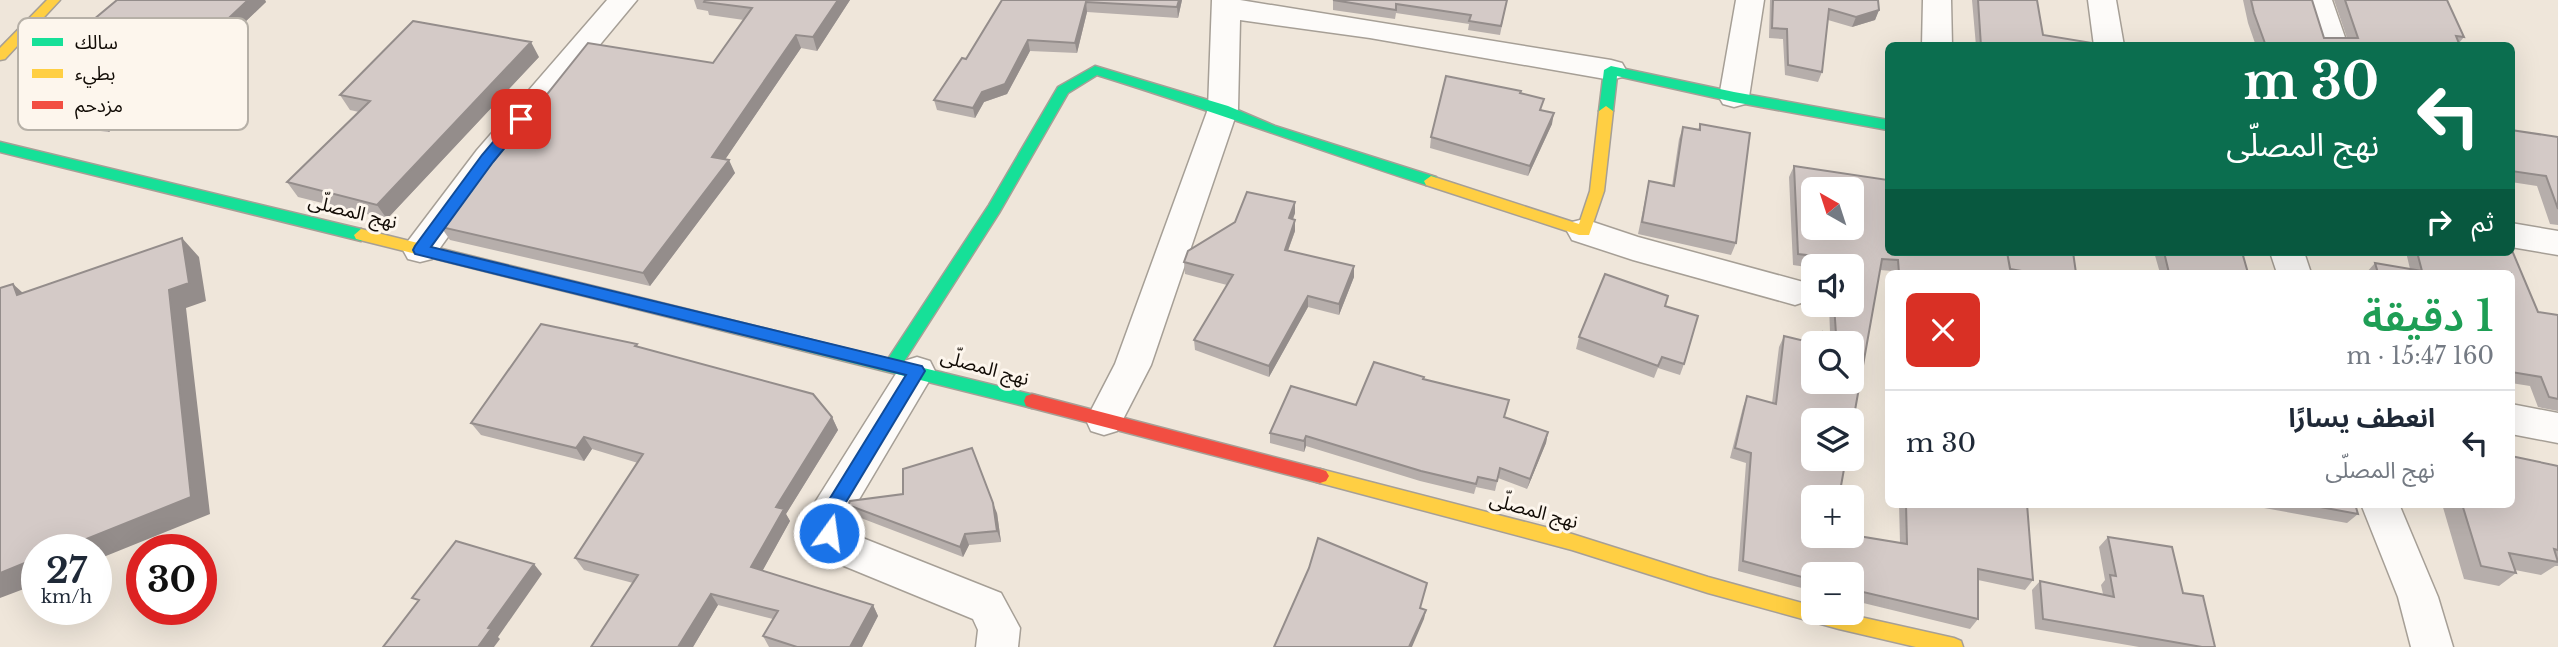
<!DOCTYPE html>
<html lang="ar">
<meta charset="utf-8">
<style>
:root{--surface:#fff;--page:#f2f2f3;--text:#1f2937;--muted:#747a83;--line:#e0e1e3}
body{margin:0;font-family:"Libre Baskerville","Noto Sans Arabic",serif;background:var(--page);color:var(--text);direction:rtl;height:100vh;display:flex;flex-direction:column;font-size:26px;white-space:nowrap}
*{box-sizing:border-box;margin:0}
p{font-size:23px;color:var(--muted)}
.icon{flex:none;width:38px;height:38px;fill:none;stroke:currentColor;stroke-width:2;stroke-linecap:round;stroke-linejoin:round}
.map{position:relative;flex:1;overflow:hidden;direction:ltr}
.panel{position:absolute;left:1885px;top:270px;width:630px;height:238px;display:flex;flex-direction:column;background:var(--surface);border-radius:10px;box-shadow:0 7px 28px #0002;direction:rtl}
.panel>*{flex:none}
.banner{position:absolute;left:1885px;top:42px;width:630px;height:214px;border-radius:10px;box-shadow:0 7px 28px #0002;direction:rtl;background:#0b6e4f;color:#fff;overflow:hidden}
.needle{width:46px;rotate:321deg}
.controls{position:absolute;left:1801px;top:177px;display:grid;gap:14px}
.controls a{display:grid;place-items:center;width:63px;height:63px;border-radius:10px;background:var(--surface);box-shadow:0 7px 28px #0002;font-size:35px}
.speed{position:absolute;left:21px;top:534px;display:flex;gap:14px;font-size:35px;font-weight:700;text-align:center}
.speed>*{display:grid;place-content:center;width:91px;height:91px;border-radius:50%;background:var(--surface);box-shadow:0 7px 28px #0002;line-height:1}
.speed small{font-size:18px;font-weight:400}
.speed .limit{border:10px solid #d22;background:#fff;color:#111}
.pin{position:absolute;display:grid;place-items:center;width:60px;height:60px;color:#fff;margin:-30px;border-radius:14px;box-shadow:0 4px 10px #0006}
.me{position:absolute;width:77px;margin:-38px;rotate:14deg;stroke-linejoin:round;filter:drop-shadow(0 0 5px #0008)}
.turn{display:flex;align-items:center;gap:24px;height:147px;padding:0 21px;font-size:32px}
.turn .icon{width:91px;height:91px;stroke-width:2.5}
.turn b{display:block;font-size:49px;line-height:60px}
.then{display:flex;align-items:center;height:66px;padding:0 21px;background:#0003;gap:14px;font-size:26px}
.round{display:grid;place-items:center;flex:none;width:74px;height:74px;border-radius:10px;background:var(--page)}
.summary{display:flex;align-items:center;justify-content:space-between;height:119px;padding:0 21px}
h1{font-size:42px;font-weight:600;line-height:52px;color:#1e9e55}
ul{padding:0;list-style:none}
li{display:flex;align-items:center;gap:21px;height:105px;padding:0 21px;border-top:2px solid var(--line)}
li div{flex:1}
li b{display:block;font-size:26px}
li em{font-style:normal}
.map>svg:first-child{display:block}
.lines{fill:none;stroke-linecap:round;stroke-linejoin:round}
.street-casing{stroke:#a69f96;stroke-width:3}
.fast-casing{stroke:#a69f96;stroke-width:3}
.slow-casing{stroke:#a69f96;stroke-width:3}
.jam-casing{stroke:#a69f96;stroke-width:3}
.street{fill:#fdfbf9;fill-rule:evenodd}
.fast{fill:#16e098;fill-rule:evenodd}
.slow{fill:#ffcf43;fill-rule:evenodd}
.jam{fill:#f24e42;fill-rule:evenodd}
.wall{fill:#b6aeab}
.shaded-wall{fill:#948d8b}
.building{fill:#d4cac7;stroke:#948d8b;stroke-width:2;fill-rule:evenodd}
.route{fill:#1a73e8;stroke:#114b97;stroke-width:2}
.labels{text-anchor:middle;stroke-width:6;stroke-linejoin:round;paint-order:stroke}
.street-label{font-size:19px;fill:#110b05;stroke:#fdf6ed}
.key{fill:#fdf6ed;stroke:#b6b0a7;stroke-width:2}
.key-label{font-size:19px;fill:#110b05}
</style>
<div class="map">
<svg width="2558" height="647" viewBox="0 0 2558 647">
<rect width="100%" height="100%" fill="#efe6da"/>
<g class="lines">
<defs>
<path id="street" d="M607,0H637L499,166L432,259L420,262L408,259L403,250L408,241L477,150Z
M1212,0H1240L1611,60L1622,63L1626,70L1622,77L1611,80L1370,38L1240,20L1238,109L1151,365L1117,431L1104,435L1091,431L1086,420L1115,364L1208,109Z
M1736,0H1764L1749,97L1745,104L1734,107L1723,104L1719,97Z
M1923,0H1951L1952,46H1922Z
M2088,0H2116L2124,46H2094Z
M2304,0H2332L2348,46H2318Z
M1584,219L1638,237L1807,283L1812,292L1807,301L1795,305L1633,260L1572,240L1567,231L1572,222Z
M2511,223L2558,231V255L2511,247Z
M2270,252H2304L2311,273H2277Z
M917,357L930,361L935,371L848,518V527L855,535L1001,593L1020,628L1018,647H976L978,630L973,619L827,559L809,533V516L814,504L904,361Z
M2511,404L2558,413V443L2511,434Z
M2361,504H2399L2438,597L2453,647H2411L2398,597Z"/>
<path id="fast" d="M1095,66L1228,106L1275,126L1436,177L1438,181L1436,185H1426C1316,149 1207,109 1097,75L1068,93L999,213L903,363L1038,396L1040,401L1038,406L1032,408L629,307L621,301L629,295L888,359L989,205L1058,87Z
M1611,66L1734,92L1888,120V130L1734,102L1617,76L1613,111L1606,116L1599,111L1604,70Z
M0,142L361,229L368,235L361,241L0,152Z"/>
<path id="slow" d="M47,0H60L5,59L0,60V48Z
M1606,106L1613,111L1604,191L1589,235H1579L1426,185L1424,181L1431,176L1579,224L1590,191L1599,111Z
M361,229L629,295L637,301L629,307L356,239L354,235Z
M1320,469L1572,534L1708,577L1813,606V612H1838L1954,638L1961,641L1963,647H1916L1839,629L1708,593L1572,550L1320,483L1314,481L1311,476L1314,471Z"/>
<path id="jam" d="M1032,394L1320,469L1326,471L1329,476L1326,481L1320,483L1032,408L1026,406L1024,401L1026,396Z"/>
</defs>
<use href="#street" class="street-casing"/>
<use href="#fast" class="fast-casing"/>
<use href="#slow" class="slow-casing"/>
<use href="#jam" class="jam-casing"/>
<use href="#street" class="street"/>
<use href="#fast" class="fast"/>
<use href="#slow" class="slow"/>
<use href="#jam" class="jam"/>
</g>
<path class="wall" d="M117,0H265L266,2L222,44L196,40L109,132L67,127L56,116L90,82L67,81L57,69L92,31L87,25Z
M694,0H850L817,51L801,48L725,159L735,173L650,286L450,240L441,227L713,63L744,20L709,15L708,11L697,9Z
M1002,0H1182L1178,18L1087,12L1077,53L1030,51L1007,94L984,102L975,118L937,110L934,100L966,59Z
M1333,0H1507L1500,35L1468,30L1469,24L1396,13L1395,19L1333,10Z
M1770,0H1878L1879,10L1875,20L1852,27L1828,20L1822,72L1818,82L1785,75L1783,39L1769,38Z
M1972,0H2037L2043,35L2110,46H1976Z
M2243,0H2312L2324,38H2347L2334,0H2447L2464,37L2459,43L2460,46H2256L2248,23Z
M539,57L387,219L298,197L287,182L359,112L350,110L340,95Z
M1521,93L1542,110L1552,124L1528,176L1430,148L1431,137Z
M1700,124L1736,243L1731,255L1638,234L1649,181L1672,186L1679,139L1683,127L1698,130Z
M2511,130L2558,137V225L2550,224L2537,186L2511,182Z
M1794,166L1888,252L2076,273H1893V271L1880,270L1813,536L1900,543L1899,504H2027L2033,580L2025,590L1978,580V619L1970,629L1855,601L1852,606V574H1813V591L1738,571L1746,463L1730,458L1743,407L1747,396L1772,403L1779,347L1784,336L1813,382L1852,343H1817L1823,332L1830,333L1829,304H1852V266H1813V268L1793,265L1789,177Z
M1295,202V213L1293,219L1295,220V231L1288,251L1354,266V277L1339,315L1308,307L1269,377L1195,350L1194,340L1227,285L1185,274L1184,262Z
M2154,252H2242L2248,273H2160Z
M2406,252H2511L2538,312L2558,315V411L2538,407L2530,386L2511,383V273H2366L2375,263L2410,269Z
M1665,306L1684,364L1680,375L1658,368L1654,378L1576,349L1579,337Z
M637,344L638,347L832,417L838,430L786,514L790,521L762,571L873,605L878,616L862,647H769L763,636L773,619L718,605L693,647H591L633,583L584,570L575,558L638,463L592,449L584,461L481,435L471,423Z
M1424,380L1505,417L1548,432L1546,443L1527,489L1498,478L1495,491L1476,487L1474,494L1420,481L1306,446L1304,452L1270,443V433L1356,405Z
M2558,466V566H2555L2541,575L2515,570L2516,573L2499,586L2464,579L2442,504H2511Z
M2242,504H2355L2358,514L2347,523Z
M848,505L997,513L1001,542L969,545L963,557L853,515Z
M2108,537L2183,593L2215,647H2139L2035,629L2032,590L2040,581L2103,594L2101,585L2105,580L2099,547Z"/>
<path class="shaded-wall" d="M248,0H265L266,2L222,44L213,33Z
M838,0H850L817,51L813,37Z
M1179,0H1182L1178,18L1177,7Z
M1086,2L1087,12L1077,53L1075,43Z
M1879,10L1875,20L1852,27L1856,17Z
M188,28L196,40L109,132L99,120Z
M796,35L801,48L718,170L712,157Z
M1028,40L1030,51L1007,94L984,102L975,118L973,108L982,92Z
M531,42L539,57L387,219L377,205Z
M1554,113L1552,124L1528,176L1530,166Z
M729,160L735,173L650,286L643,273Z
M1295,202V213L1289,230V218Z
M1295,220V231L1284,261L1285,250Z
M182,238L199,257L206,301L186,308L210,514L96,560V550H59L169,290Z
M1354,266V277L1339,315V304Z
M13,284L33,302L17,295Z
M1308,296V307L1269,377V366Z
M832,417L838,430L786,514L790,521L758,579L751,567L776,507Z
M1548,432L1546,443L1527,489L1530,479Z
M1306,436V446L1304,452V441Z
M584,437L592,449L584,461L576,448Z
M993,503L997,513L1001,542L997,531Z
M965,534L969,545L963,557L960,547Z
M37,558V584L0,598V573Z
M534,564L542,574L498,637L500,639L494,647H478L488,628Z
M711,594L718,605L693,647H678Z
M873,605L878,616L862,647H850Z
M1426,610L1424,619L1412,647H1409Z"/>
<path class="building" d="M117,0H248L213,33L188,28L99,120L56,116L100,72L57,69L97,26L87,25Z
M705,0H838L813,37L796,35L712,157L729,160L643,273L441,227L588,43L713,63L752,8L704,2Z
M1002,0H1179L1177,7L1086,2L1075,43L1028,40L1005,84L982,92L973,108L934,100L962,58L966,59Z
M1333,0H1507L1501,26L1469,21L1471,15L1396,4V10Z
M1773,0H1878L1879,10L1856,17L1829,9L1822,72L1788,65L1787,29L1772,28Z
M1978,0H2037L2043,35L2110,46H1981Z
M2251,0H2312L2324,38H2358L2345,0H2447L2464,37L2456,36L2460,46H2266L2254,13Z
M413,21L531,42L377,205L287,182L370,101L340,95Z
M1446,76L1521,91L1520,93L1544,99L1540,110L1554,113L1530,166L1431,137Z
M1700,124L1750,133L1736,243L1642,222L1649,181L1674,186L1683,127L1700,130Z
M2511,130L2558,137V209L2546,176L2511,171Z
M1794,166L1888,180V252H2007L2011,273H1899L1898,260L1882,259L1852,427V420H1813V458H1846L1839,497H1813V536H1852V535L1907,544L1906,504H2027L2033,580L1978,569V619L1859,591L1856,593V600L1852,599V574H1813V580L1743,561L1751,453L1735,448L1747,396L1776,404L1784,336L1813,343V382H1852V343H1823V332L1836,334L1834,304H1852V266H1833V258L1798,254ZM1813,189H1852V228H1813Z
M1247,192L1295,202L1289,218L1295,220L1285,250L1354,266L1339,304L1308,296L1269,366L1194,340L1233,275L1184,262L1188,251L1235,222Z
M182,238L189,283L169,290L191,497L59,550H37V558L0,573V288L13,284L17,295Z
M2511,248L2538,312L2558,315V399L2549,397L2541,377L2511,372V273H2378L2375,263L2422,271L2417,252H2511Z
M2007,252H2073L2076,273H2033L2010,269Z
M2164,252H2242L2248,273H2169Z
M1605,274L1668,296L1665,306L1698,316L1684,364L1662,357L1658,366L1579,337Z
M541,324L637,344L635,346L813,394L832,417L776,507L784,509L751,567L873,605L850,647H797L763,636L778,611L711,594L678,647H591L638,575L575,558L643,454L584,437L576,448L471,423Z
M1374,362L1424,377L1423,379L1509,400L1504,417L1548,432L1530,479L1500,468L1497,481L1478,477L1476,484L1421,471L1306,436L1304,441L1270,433L1291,386L1356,405Z
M972,448L993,503L997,531L965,534L960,547L848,505L850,501L903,494V469Z
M2511,456L2558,466V550L2554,549L2558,562L2509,553L2516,573L2481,566L2462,504H2511Z
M2304,504H2355L2358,514Z
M2108,537L2172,547L2183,593L2203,596L2215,647H2202L2043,619L2040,581L2114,597L2110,575L2116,576Z
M1318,538L1427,583L1420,608L1426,610L1409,647H1274L1309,568Z
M456,541L534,564L488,628L491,629L478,647H383L419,600L412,598Z"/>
<path class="route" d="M521,114L526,115V122L493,162L431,247L922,366L925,371L922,376L837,517L838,533L835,538L829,540L823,538L819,516L906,375L415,254L413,250L415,246L482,155L516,115Z"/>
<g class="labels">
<g class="street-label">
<text transform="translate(353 211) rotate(14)" y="7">نهج المصلّى</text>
<text transform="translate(985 367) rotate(15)" y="7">نهج المصلّى</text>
<text transform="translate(1534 510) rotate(15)" y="7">نهج المصلّى</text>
</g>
</g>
<rect x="18" y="18" width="230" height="112" rx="10" class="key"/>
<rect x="32" y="38" width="31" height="8" fill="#16e098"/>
<rect x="32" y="69" width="31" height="9" fill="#ffcf43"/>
<rect x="32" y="101" width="31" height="8" fill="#f24e42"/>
<g class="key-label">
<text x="75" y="49">سالك</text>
<text x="75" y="80">بطيء</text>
<text x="75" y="112">مزدحم</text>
</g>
</svg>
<div class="controls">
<a><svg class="needle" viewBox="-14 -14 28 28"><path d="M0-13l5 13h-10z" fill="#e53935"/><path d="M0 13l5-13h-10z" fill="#747a83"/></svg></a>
<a><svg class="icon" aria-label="sound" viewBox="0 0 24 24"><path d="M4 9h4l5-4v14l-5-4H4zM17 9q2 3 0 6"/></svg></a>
<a><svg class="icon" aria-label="search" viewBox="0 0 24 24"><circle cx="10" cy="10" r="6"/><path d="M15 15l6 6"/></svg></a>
<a><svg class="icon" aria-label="layers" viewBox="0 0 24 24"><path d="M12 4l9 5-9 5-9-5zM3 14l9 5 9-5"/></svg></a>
<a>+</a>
<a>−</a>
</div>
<div class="speed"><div>27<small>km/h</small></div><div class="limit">30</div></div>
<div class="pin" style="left:521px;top:119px;background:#d93025"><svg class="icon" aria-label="arrive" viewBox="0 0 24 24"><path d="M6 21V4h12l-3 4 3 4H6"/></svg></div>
<svg class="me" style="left:829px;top:533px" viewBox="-20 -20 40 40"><circle r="17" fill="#1a73e8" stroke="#fff" stroke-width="3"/><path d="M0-11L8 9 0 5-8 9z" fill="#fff"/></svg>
<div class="banner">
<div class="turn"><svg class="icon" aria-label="left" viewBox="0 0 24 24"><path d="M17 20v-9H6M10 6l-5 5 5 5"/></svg><div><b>30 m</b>نهج المصلّى</div></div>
<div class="then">ثم<svg class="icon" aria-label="right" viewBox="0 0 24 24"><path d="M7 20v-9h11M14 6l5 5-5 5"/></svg></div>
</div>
<section class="panel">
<div class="summary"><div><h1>1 دقيقة</h1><p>160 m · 15:47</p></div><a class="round" style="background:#d93025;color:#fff"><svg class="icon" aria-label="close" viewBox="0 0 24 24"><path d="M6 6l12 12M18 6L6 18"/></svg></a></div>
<ul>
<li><svg class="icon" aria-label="left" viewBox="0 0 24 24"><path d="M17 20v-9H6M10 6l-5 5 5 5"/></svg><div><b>انعطف يسارًا</b><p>نهج المصلّى</p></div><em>30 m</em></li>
</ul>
</section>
</div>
